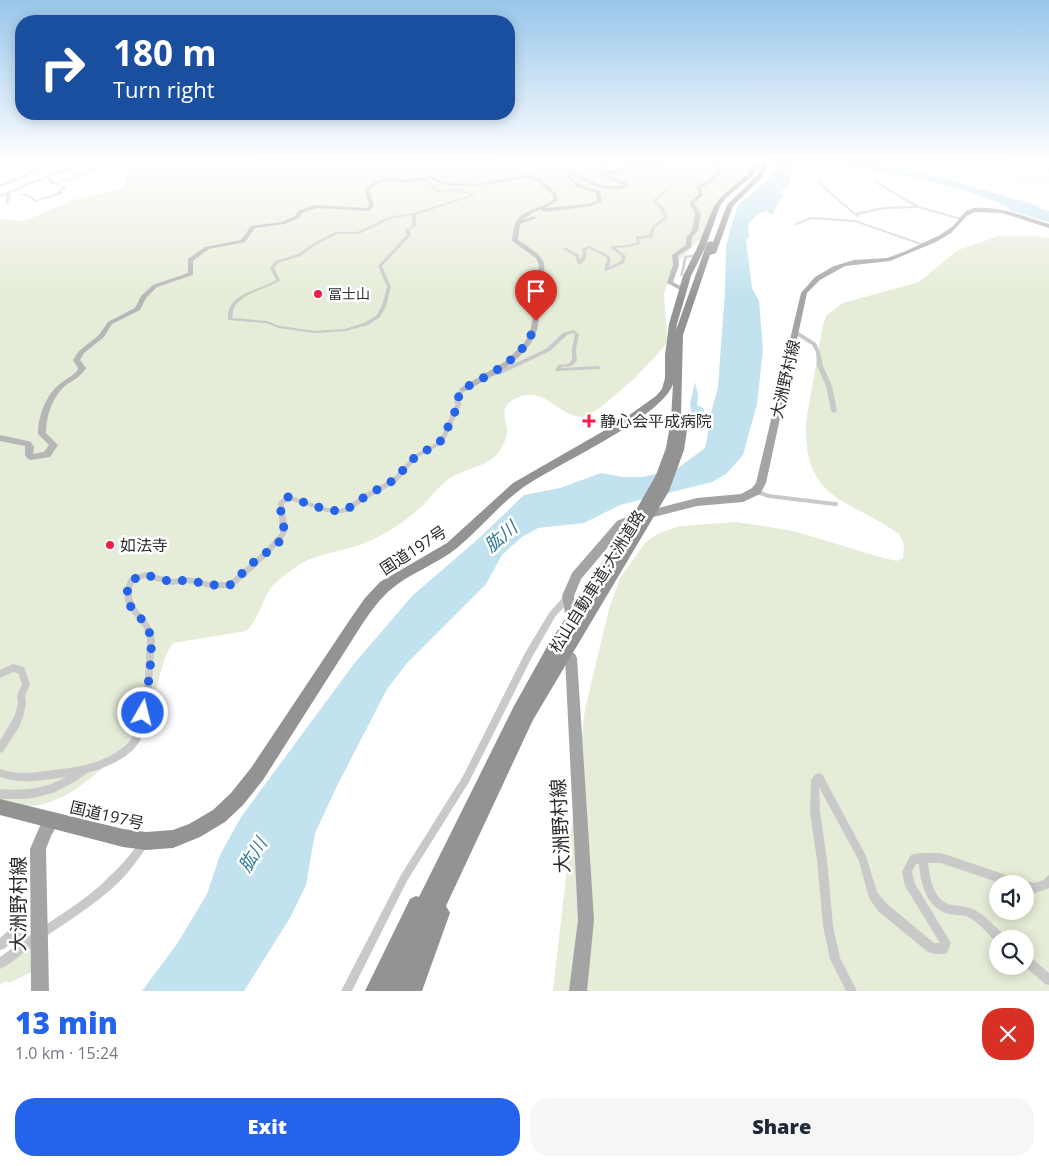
<!DOCTYPE html>
<meta charset="utf-8">
<style>
:root{--surface:#fff;--page:#f6f6f7;--text:#1f2937;--muted:#747a83;--accent:#2563eb}
body{margin:0;font-family:"Open Sans","Noto Sans JP",sans-serif;background:var(--page);color:var(--text);height:100vh;display:flex;flex-direction:column;font-size:19px;white-space:nowrap}
*{box-sizing:border-box;margin:0}
p{font-size:16px;color:var(--muted)}
.icon{flex:none;width:28px;height:28px;fill:none;stroke:currentColor;stroke-width:2;stroke-linecap:round;stroke-linejoin:round}
.map{position:relative;height:991px;overflow:hidden}
.sheet{display:flex;flex-direction:column;background:var(--surface);flex:1}
.sheet>*{flex:none}
.guide{position:absolute;left:15px;top:15px;width:500px;height:105px;border-radius:20px;box-shadow:0 2px 12px #0003;background:#1a4fa0;color:#fff;overflow:hidden}
.fabs{position:absolute;left:989px;top:875px;display:grid;gap:10px}
.fabs a{display:grid;place-items:center;width:45px;height:45px;border-radius:50%;background:var(--surface);box-shadow:0 2px 12px #0003;font-size:25px}
.pin{position:absolute;display:grid;place-items:center;width:42px;height:42px;color:#fff;margin:-51px -21px;border-radius:50% 50% 50% 0;rotate:-45deg;box-shadow:0 0 5px #0007}
.pin .icon{rotate:45deg}
.me{position:absolute;width:55px;margin:-28px;rotate:8deg;stroke-linejoin:round;filter:drop-shadow(0 0 4px #0008)}
.turn{display:flex;align-items:center;gap:18px;height:105px;padding:0 15px;font-size:22px}
.turn .icon{width:65px;height:65px;stroke-width:2.5}
.turn b{display:block;font-size:35px;line-height:42px}
.round{display:grid;place-items:center;flex:none;width:52px;height:52px;border-radius:20px;background:var(--page)}
.headline{display:flex;align-items:center;justify-content:space-between;height:85px;padding:0 15px}
h1{font-size:30px;font-weight:800;line-height:38px;color:var(--accent)}
.action{display:flex;gap:10px;margin-top:auto;padding:10px 15px}
.action a{flex:1;height:58px;border-radius:20px;background:var(--accent);color:#fff;font-size:20px;font-weight:800;line-height:58px;text-align:center}
.action a+a{background:var(--page);color:var(--text)}
.map>svg:first-child{display:block}
.green{fill:#e5ecd7;fill-rule:evenodd}
.water{fill:#c1e2ee}
.lines{fill:none;stroke-linecap:round;stroke-linejoin:round}
.stream{stroke:#c1e2ee;stroke-width:1}
.river{fill:#c1e2ee;fill-rule:evenodd}
.street{fill:#c9c9c9;fill-rule:evenodd}
.secondary{fill:#b6b6b6;fill-rule:evenodd}
.primary{fill:#a4a4a4;fill-rule:evenodd}
.highway{fill:#939393;fill-rule:evenodd}
.route{stroke:#2563eb;stroke-width:9;stroke-dasharray:0 16.2}
.poi-dot{fill:#f61b48;stroke:#fff;stroke-width:2}
.labels{text-anchor:middle;stroke-width:5;stroke-linejoin:round;paint-order:stroke}
.far-poi-label{font-size:14px;fill:#2c2c2c;stroke:#fff;text-anchor:start}
.street-label{font-size:16px;fill:#2c2c2c;stroke:#fff}
.poi-label{font-size:16px;fill:#2c2c2c;stroke:#fff;text-anchor:start}
.water-label{font-size:18px;font-style:italic;fill:#337c95;stroke:#fff}
.near-street-label{font-size:19px;fill:#2c2c2c;stroke:#fff}
</style>
<div class="map">
<svg width="1049" height="991" viewBox="0 0 1049 991">
<rect width="100%" height="100%" fill="#fff"/>
<path class="green" d="M128,162H755L756,168L748,179L723,199L702,237L678,262L669,278L664,295L667,338L665,346L635,378L600,408L584,417C559,418 546,386 519,397C500,404 504,414 507,430C508,438 500,452 494,457C482,468 464,469 450,478C439,486 431,497 421,507C406,521 386,534 367,542C344,552 317,552 296,567C286,573 275,582 268,592C261,604 257,622 246,631L173,643C160,662 159,686 150,707C133,745 74,805 30,806C21,807 9,801 0,800V218L18,221L29,219L75,199L119,190L127,182L125,170Z
M999,236H1034L1049,238V991H553L585,709L609,609L620,578L645,543L657,534L680,526L737,522L793,531L883,558L897,561L903,558L904,544L899,534C848,498 803,501 806,422L823,324L827,315L843,303L919,282L958,250ZM998,884H1025V911H998ZM998,939H1025V966H998Z
M35,940L36,970L9,983L7,981L0,984V967Z"/>
<path class="water" d="M778,162H860L882,164L935,176L1040,206L1038,208L1049,211V222L1012,211C987,188 824,155 791,169V182L779,194L785,196L778,203L772,215L767,211L758,214L748,224L749,237L746,240L752,288L759,301L763,350L757,404L743,455L726,474L712,482L620,505L584,523L538,528L522,537L502,555L486,584L407,663L387,689L337,786L315,833L306,885L290,918L244,991H142L177,944L207,894L220,855L241,817L353,665L413,595L477,540L524,495L560,488L601,473L623,477H643L678,468L705,448L709,428L692,418L690,404L695,382L698,395L697,405L703,408L706,415L711,413L718,387L725,291L726,247L732,223L738,205L768,179Z"/>
<g class="lines">
<path class="stream" d="M977,174L1049,181"/>
<path class="river" d="M51,162H57L0,188V184Z"/>
<path class="street" d="M54,162H58L0,188V186Z
M87,162H91L85,164L96,168V170L57,184L67,187L63,190L62,194L35,202L29,197L20,195C26,192 32,196 36,200L59,192V190L62,187L51,184L47,178L10,193L11,194L8,204L5,203L7,194L0,197V195L59,170ZM82,165L92,169L55,183L49,177Z
M591,162C597,162 599,165 604,166C611,167 622,161 631,162L603,168Z
M1023,162H1027L1049,169V171Z
M423,177H425L439,190L459,189L476,195L416,215V226L409,230L411,235L382,266L391,287L386,306L380,317L368,325L345,331L315,333L279,328L266,323L228,320C226,293 258,291 276,280L270,268L276,261L298,254L312,244L335,232H357L388,217L413,213L471,195L459,191L437,192L423,179ZM412,215V226L405,230L407,235L378,266L387,287L382,306L376,316L364,323L345,329L315,331L280,326L267,321L232,318C233,315 233,312 233,310C238,294 266,289 279,281L280,280L274,268L278,263L300,256L314,246L337,234H359L390,219Z
M876,181L919,206L964,219L962,220L918,208L884,209L858,215L859,216L857,217L817,183L820,182L855,213L884,207L914,206L875,183L874,182Z
M665,190L668,191L656,201L663,206L668,217L655,228L652,237L639,239L640,244L629,247L616,248L626,256L624,263L606,271L604,270L607,259L606,257L589,248L586,250C587,255 585,262 580,265L578,264L575,256L563,249L566,248L578,254L580,259L583,254L582,249L589,246L608,255L611,259L609,267L621,261L622,256L610,247L612,246L629,245L637,242L636,237L649,235L652,227L664,217L660,208L652,201Z
M811,217L855,220L924,244L921,245L855,222L811,219L797,225L794,224Z
M697,254L699,255L698,256L687,258L683,275L680,276L684,256Z
M573,330L579,334L576,349L577,361L571,366L562,367L561,368L598,366L601,368L600,369L556,371L555,370L558,365L568,364L572,360V349L575,334L572,333L567,335L550,351L499,375L490,376L487,374L490,372H496L546,349L563,333Z
M793,331H797L816,343L820,352L823,366L832,386L837,411L836,412L834,413L831,411L826,386L817,366L816,352L812,345L793,333Z
M463,387L466,389L460,398L461,405L446,438L440,445L418,457L396,483L368,498L348,512L340,513L327,512L289,500L284,504C284,513 288,522 287,531C285,543 243,578 233,587L230,588H211L187,583L172,585L145,578L134,582C124,611 152,614 155,640L151,696L147,720L145,730L140,741L133,750L124,757L114,763L100,769L87,773L76,781L53,793L34,798L23,799H0V789C24,791 45,789 66,777C44,780 21,785 0,777V769C20,776 40,772 61,769C87,766 120,759 134,734C143,718 145,678 146,659C146,652 147,646 147,640C145,613 113,614 129,578L145,572L172,579L187,577L211,582H229L266,549L280,533L278,503L286,495H288L327,508L340,509L344,508L364,494L392,479L414,455L436,443L441,437L455,405L454,398L461,388Z
M754,489H756L769,494L835,502H837L838,504L837,506H835L768,498L754,493L753,491Z
M568,594L571,595L572,597L571,599L555,617L531,659L469,782L407,881L352,991H341L401,875L463,776L525,653L549,613L565,595Z
M13,664L24,667L30,684L25,696L26,703L23,717L19,727L3,752L0,753V741L15,715L18,703L17,696L22,684L18,673L13,672L0,678V670Z
M819,773L822,774L866,856L877,892L886,903L934,943H940L905,886L902,872L910,856L913,854L923,853H941L1018,879L1021,881L1022,882L1025,881L1035,883L1044,880L1046,877L1049,875V888L1035,893L1025,891V884H1003L941,863H928C930,878 933,901 952,905C960,906 967,906 975,910C986,916 995,927 1005,935L1006,939H998V943C988,935 979,922 968,917C962,914 955,916 949,914C926,908 921,884 919,864H916L912,872L915,884L951,943L947,953C941,955 934,954 928,952L878,911L869,898L859,861L819,787L820,812L827,860L833,926L840,958L857,991H846L830,959L823,926L817,860L810,812L811,781C812,777 815,774 819,773Z
M145,837L148,839L150,842L148,845C139,858 130,871 119,882C94,906 63,924 35,944C25,951 10,965 0,969V957L18,944L16,942L13,941L4,949L0,950V938L8,931L12,930L24,934L26,938C55,918 87,900 112,874C124,863 133,851 142,839Z
M1025,955L1029,956L1049,973V985L1045,984L1024,966Z"/>
<path class="secondary" d="M665,162H677L641,166L608,175L628,183L629,187C614,192 597,188 583,181C579,178 576,176 572,175L571,177L581,185L600,191L602,202L591,206L544,212L542,211V209L533,212L524,219L523,220L534,216L537,218L520,224L518,240C529,248 550,257 543,274C540,280 537,284 537,292C537,301 540,309 539,318C537,356 494,375 466,391H463L459,389L506,361L524,343L530,333L533,316L531,286L538,271L539,265L536,258L512,241C513,235 513,227 516,222C524,208 542,209 553,200V195L537,181L528,177L477,186L445,185L430,178L409,182L387,180L377,184L369,189L374,206L369,211L316,208L302,213L299,218L285,224L255,228L245,242L209,249L193,261V275L157,287L146,298L140,310L112,324L104,337L84,353L80,360L86,368C81,377 73,380 65,386C52,397 46,417 46,433L58,445L50,457L31,460L28,459L25,455V446L0,441V435L28,441L31,442L34,447L33,454L44,452L49,445L38,434C38,416 46,394 61,383C66,379 72,376 77,371L78,368L73,360L79,351L99,335L108,322L135,308L141,296L153,285L188,273V259L205,247L241,240L251,226L282,222L295,216L298,211L315,205L366,208L369,206L365,189L373,182L387,178L409,180L431,176L446,183L477,184L528,175L541,179L557,195L558,201L544,208L590,204L597,200L596,193L577,187L567,177L568,173C577,172 581,176 588,179C599,185 612,188 624,185L601,176V174L641,164Z
M714,162H718L722,171L712,182L701,188L703,195L694,203L701,213L698,230L692,238L691,247L678,256L679,265L673,282L686,289L687,290L684,292L667,283L673,265L672,255L686,245V238L692,230L695,213L689,203L698,195L697,186L708,180L718,171Z"/>
<path class="primary" d="M974,208C1000,206 1024,216 1049,224V228L1002,213L975,212L967,216L951,233L936,242L890,261L845,266L820,280L807,293L766,483L760,494L743,502L697,506L634,522L625,527L581,579L574,596L575,609L573,613L569,614L565,613L562,596L572,573L617,521L631,515L697,498L741,494L752,488L756,483L801,293L815,277L834,266L854,260L887,258L906,251L940,235L953,226L966,211Z
M571,652L575,654L577,658L594,920L587,991H569L578,920L565,658L567,654Z
M53,813L58,815L60,820L51,836L46,849L49,991H31L30,849L40,826L48,815Z"/>
<path class="highway" d="M755,162H760L752,176L725,199L720,206L705,248L691,276L677,324L676,330L707,243L710,241L713,242L727,205L758,174L764,162H768L763,176L733,206L716,253L710,255L683,335L681,414L688,415L689,417L684,450L669,491L533,720L446,906L450,913L422,991H365L410,899L416,896L419,897L514,706L548,645L632,517L656,475L666,448L671,420L673,384C662,418 552,466 521,489C498,506 479,530 457,548C436,565 409,573 389,591C378,601 369,614 361,626L263,780L243,805L225,822L200,837L173,848L146,850L123,847L0,815V799L123,829L146,832L173,830L189,824L213,810L231,793L251,768L351,618L365,598L380,582L447,543L513,483L621,421L656,396L662,389L665,378V355L669,324L683,276L697,248L714,206L721,197L748,174Z"/>
</g>
<linearGradient id="sky" x2="0" y2="1"><stop stop-color="#98c6ea"/><stop offset="0.54" stop-color="#fff"/><stop offset="1" stop-color="#fff" stop-opacity="0"/></linearGradient>
<rect width="1049" height="300" fill="url(#sky)"/>
<g class="lines">
<path class="route" d="M143,713C147,697 154,650 150,635C145,612 117,610 131,580L146,575L172,582L187,580L211,585H230C239,577 247,568 256,560C264,553 278,547 282,537C289,521 272,514 288,497L327,510L340,511L346,510L366,496L394,480L416,456L438,444L443,438L458,405V398L463,389C492,373 528,357 536,321"/>
</g>
<g class="poi-dot">
<circle cx="318" cy="294" r="5"/>
<path d="M586.5 413.5h5v5h5v5h-5v5h-5v-5h-5v-5h5z"/>
<circle cx="110" cy="545" r="5"/>
</g>
<g class="labels">
<g class="far-poi-label">
<text x="328" y="299">冨士山</text>
</g>
<g class="street-label">
<text transform="translate(785 379) rotate(-77)" y="6">大洲野村線</text>
<text transform="translate(413 550) rotate(-33)" y="6">国道197号</text>
<text transform="translate(597 581) rotate(-58)" y="6">松山自動車道;大洲道路</text>
<text transform="translate(107 815) rotate(13)" y="6">国道197号</text>
</g>
<g class="poi-label">
<text x="600" y="427">静心会平成病院</text>
<text x="120" y="551">如法寺</text>
</g>
<g class="water-label">
<text transform="translate(501 537) rotate(-40)" y="6">肱川</text>
<text transform="translate(253 855) rotate(-58)" y="6">肱川</text>
</g>
<g class="near-street-label">
<text transform="translate(560 826) rotate(-93)" y="7">大洲野村線</text>
<text transform="translate(18 904) rotate(-90)" y="7">大洲野村線</text>
</g>
</g>
</svg>
<div class="fabs">
<a><svg class="icon" aria-label="sound" viewBox="0 0 24 24"><path d="M4 9h4l5-4v14l-5-4H4zM17 9q2 3 0 6"/></svg></a>
<a><svg class="icon" aria-label="search" viewBox="0 0 24 24"><circle cx="10" cy="10" r="6"/><path d="M15 15l6 6"/></svg></a>
</div>
<div class="pin" style="left:536px;top:321px;background:#d93025"><svg class="icon" aria-label="arrive" viewBox="0 0 24 24"><path d="M6 21V4h12l-3 4 3 4H6"/></svg></div>
<svg class="me" style="left:143px;top:713px" viewBox="-20 -20 40 40"><circle r="17" fill="#2563eb" stroke="#fff" stroke-width="3"/><path d="M0-11L8 9 0 5-8 9z" fill="#fff"/></svg>
<div class="guide">
<div class="turn"><svg class="icon" aria-label="right" viewBox="0 0 24 24"><path d="M7 20v-9h11M14 6l5 5-5 5"/></svg><div><b>180 m</b>Turn right</div></div>
</div>
</div>
<section class="sheet">
<div class="headline"><div><h1>13 min</h1><p>1.0 km · 15:24</p></div><a class="round" style="background:#d93025;color:#fff"><svg class="icon" aria-label="close" viewBox="0 0 24 24"><path d="M6 6l12 12M18 6L6 18"/></svg></a></div>
<div class="action"><a>Exit</a><a>Share</a></div>
</section>
